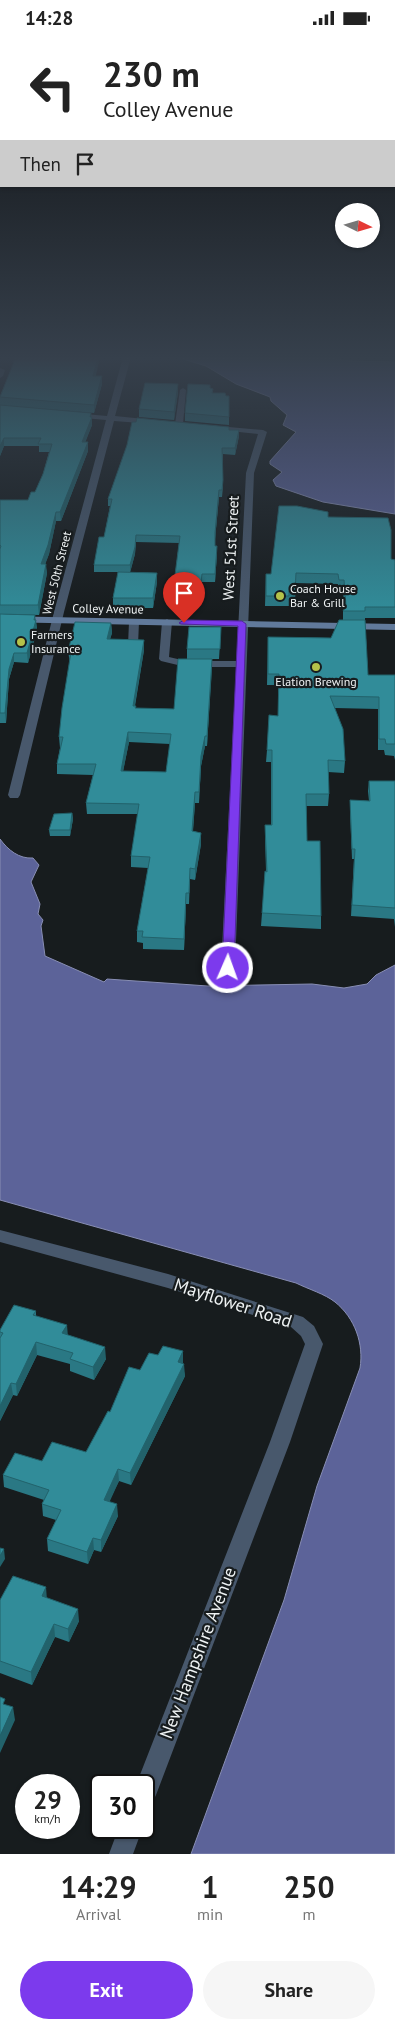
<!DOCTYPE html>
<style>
:root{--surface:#fff;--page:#f6f6f6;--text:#222;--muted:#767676;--accent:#7c3aed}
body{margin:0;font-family:"PT Sans",sans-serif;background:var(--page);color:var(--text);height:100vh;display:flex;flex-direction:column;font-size:19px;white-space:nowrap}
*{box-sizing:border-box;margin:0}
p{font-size:16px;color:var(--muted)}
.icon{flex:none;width:28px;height:28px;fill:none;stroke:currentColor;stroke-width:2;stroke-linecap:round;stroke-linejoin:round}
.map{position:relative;height:1819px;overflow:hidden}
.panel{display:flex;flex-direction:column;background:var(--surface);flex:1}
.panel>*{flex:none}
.banner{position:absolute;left:0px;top:0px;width:395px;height:152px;box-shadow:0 1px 4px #0004;background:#fff;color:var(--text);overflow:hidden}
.needle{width:32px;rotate:95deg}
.buttons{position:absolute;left:335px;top:168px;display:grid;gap:10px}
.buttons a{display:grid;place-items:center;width:45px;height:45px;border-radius:50%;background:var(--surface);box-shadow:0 1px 4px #0004;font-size:25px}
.speed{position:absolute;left:15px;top:1739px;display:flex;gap:10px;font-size:25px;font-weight:700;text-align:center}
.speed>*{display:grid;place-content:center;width:65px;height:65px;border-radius:50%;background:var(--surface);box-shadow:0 1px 4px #0004;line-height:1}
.speed small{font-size:12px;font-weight:400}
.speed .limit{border:2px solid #111;border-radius:8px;background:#fff;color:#111}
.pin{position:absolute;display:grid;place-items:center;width:42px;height:42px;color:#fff;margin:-51px -21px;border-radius:50% 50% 50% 0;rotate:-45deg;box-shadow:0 0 5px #0007}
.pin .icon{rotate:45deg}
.me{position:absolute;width:55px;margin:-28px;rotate:2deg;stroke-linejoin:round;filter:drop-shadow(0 0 4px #0008)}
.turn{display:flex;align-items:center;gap:18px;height:105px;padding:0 20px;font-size:22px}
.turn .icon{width:65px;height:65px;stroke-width:2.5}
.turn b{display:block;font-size:35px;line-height:42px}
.then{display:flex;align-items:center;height:48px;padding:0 20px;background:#0003;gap:10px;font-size:19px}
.eta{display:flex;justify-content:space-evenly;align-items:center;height:85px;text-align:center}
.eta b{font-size:30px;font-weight:700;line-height:35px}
.primary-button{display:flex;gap:10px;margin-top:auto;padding:10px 20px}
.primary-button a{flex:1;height:58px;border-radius:30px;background:var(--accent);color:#fff;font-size:20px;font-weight:700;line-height:58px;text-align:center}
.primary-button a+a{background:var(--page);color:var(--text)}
.status{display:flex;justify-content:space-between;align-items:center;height:35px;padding:0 25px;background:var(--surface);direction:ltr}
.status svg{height:14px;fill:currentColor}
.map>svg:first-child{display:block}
.water{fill:#5c6399;stroke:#888eb4}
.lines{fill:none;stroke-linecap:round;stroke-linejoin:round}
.service{fill:#48586c;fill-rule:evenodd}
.minor{fill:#48586c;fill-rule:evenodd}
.secondary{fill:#617a9b;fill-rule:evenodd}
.wall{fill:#2a7884;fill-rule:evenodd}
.shaded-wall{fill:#22626b}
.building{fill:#318c99;stroke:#22626b;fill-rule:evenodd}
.route{fill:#7c3aed;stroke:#51269a}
.poi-dot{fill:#b4c24a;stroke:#171c1e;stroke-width:2}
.labels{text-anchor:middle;stroke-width:4.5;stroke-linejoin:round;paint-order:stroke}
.far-street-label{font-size:12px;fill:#eff3f4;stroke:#171c1e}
.far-poi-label{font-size:12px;fill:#eff3f4;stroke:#171c1e;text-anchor:start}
.street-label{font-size:15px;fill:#eff3f4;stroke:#171c1e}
.near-street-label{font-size:18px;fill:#eff3f4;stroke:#171c1e}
</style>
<div class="status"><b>14:28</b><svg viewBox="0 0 49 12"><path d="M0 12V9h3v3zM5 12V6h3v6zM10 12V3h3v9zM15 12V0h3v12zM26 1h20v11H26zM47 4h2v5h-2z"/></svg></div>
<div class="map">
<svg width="395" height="1819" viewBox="0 0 395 1819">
<rect width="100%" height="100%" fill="#171c1e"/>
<path class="water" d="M176,322H323L350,326L395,327V479L323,467L276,451L273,445L282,437L270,429V426L296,397L283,390L287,380L271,366L270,362L236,349L206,331Z
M0,804C8,815 19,824 33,823L39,830L31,847L40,869L38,879L43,885L41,891L45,921L104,947L107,944L208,951L312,949L344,953L367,949L376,940L395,930V1819H191L284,1565L317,1451L360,1333C364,1309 355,1283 335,1267C325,1259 308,1254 296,1248L0,1165Z"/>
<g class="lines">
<path class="service" d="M0,333L5,335L3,341L0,343Z
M183,353L186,355L183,389L179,391L175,389L180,355Z
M134,584L139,587L138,610L133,613L128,610L129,587Z
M167,584L172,587L169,622L186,626H241L246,629L241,632H186L161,626L159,624L162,587Z"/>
<path class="minor" d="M123,322H131L115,381L154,385L158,387L154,389L114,386L64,577L20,760L18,763H10L8,760L54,577L106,385L73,382L69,380L73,378L107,381Z
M207,390L263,395L267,397L254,438L235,933L233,936H223L221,933L246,438L258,399L210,394H207Z
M0,1195L168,1239L303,1282L314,1291L323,1309L290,1407L156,1760L152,1768L144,1772V1750H136L270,1407L305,1309L301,1301L291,1292L168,1253L0,1207Z
M119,1792H143L133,1819H109Z"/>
<path class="secondary" d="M0,581L395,589V595L0,587Z"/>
</g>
<path class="wall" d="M16,322H100L95,341H102V349L94,378L23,372L91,378L92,390L85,407H88V416L61,486H56L49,519L45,529L47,538L39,580L0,579V465H28L35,457L43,439L49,417H39V411H4L0,421V361Z
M178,349V357L174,385L139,382V374Z
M210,353L213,354V358L226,361H229V390L185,386V378Z
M229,395H239V401L235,420L223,419V452L222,462H219L215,504V511L217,518L215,547H202L200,564L173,563V556L179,508L136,507L135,519L130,537L157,538V547L153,573H113V563L118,537H94V530L104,502L110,471H108V464Z
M391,524L395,525V583H365V585L368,640H395V725L394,721L385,720L384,715H378V674L335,673L345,726L344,738L328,737L329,759L328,771H306L307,806L321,881V894L261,891L262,878L266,836L265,802V790H271V727H266L267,715L278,681V650H267L268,602L331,603L343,585V576L344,574L343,555H338V549L296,548L295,566H289V571H265L266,539H271Z
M0,579L36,585L37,595L28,628L14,627L9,644L6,688H0Z
M111,588L112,598L110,604L144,605V615L135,671L136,673L174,674L187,624V614L221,592L219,624H212L207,711H205L201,731L199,768H195L193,796L201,798V809L195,845L190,844L189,869H186L184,915L143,914V908L137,907V896L148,833L131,832V821L138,779H87L86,768L93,740L57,739V729L60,713L59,702L70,627L68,617ZM129,707L170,709L166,737L123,736Z
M369,746H395V892L394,884L351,881L354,824H352L350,775V765L369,766L368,756Z
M72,778L73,784L70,801H50L49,795Z
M36,1276V1281L106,1324L94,1345L70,1336V1329L37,1320L17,1361L13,1360L0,1386V1295Z
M182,1328L185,1341L131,1450L119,1446L109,1466L118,1481L101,1517L94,1515L88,1529L48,1516L47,1504L56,1485L43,1481L42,1469L44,1465L4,1452L3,1440L42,1426L86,1417L110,1377L140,1335Z
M47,1563L79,1586L69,1607L55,1602L32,1650L0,1638V1565Z"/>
<path class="shaded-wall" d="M98,322H100L94,349L93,341Z
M102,341V349L94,378V370Z
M178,349V357L174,385V377Z
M91,378L92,390L82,416V407Z
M239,395V401L235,420V413Z
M4,403V411L0,421V411Z
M88,407V416L61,486L60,477Z
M219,455V462L215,505V498Z
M56,477V486L49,519L42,538L41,529Z
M136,500L135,519L130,538V530Z
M217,511V518L215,547V539Z
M46,529L47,538L39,580L38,570Z
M157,538V547L153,573V563Z
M202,539V547L200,564V556Z
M35,580L37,595L28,628L27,618Z
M111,588L112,598L107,614V604Z
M144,605V615L133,681V671Z
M14,618V627L9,644L6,688L5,678L9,634Z
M212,624V634L207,711V701Z
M128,697L129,707L121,747V736Z
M205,701V711L201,731L199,768L201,721Z
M195,757V768L192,807V796Z
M72,778L73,784L70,801V795Z
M201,798V809L195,845V834Z
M186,858V869L184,915V904Z
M67,1290L68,1302L62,1298Z
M36,1307L37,1320L17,1361L16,1349Z
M105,1312L106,1324L94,1345L93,1332Z
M183,1316V1328L178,1339V1327Z
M184,1329L185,1341L131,1450L130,1438Z
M11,1348L13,1360L0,1386V1371Z
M118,1434L119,1446L105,1477L104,1465Z
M117,1469L118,1481L101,1517V1505Z
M93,1503L94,1515L88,1529L87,1517Z
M4,1514L5,1524L0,1532V1521Z
M46,1552L47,1565L42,1561Z
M78,1574L79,1586L69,1607L68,1594Z
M54,1589L55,1602L32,1650L31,1637Z
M13,1672L15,1685L0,1718V1701Z"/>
<path class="building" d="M16,322H98L93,341H102L94,370L0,362Z
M145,348L178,349L174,377L139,374Z
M188,349L210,350V353L213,354L212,358H225L226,361H229V382L185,378Z
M0,370L91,378L90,382H92L82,407H88L60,477H56L48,510L41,529H46L38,570H0V514L1,511L0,510V465H28L31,457H35L43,439L52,409H38L41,403H4L0,411Z
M137,383L229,392V395H239L235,413H222L223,445L222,455H219L215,498V511H217L215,539H202L200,556H173L180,501L136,500L135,512L130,530H94L99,502H104L112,464H108L127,410L132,387H136Z
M279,471H297L328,477V482L388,483L391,495V524L395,525V572H365V576H343L346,571L344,545H339L338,539L296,538L295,556H289V561H266V539H271Z
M118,537L157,538L153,563H113Z
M0,579L35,580L34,585H36L27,618H14L9,634L5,678H0Z
M339,585H365L368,640H395V709H386L385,704H379V662L330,661L343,694L345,726L328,725L329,759H306L307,806H320L321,881L262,878L265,836L267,837L265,790H272V715H267L269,680L278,681L279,639H268V602L331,603Z
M75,587L111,588L107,604L144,605L133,671H136L135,673L174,674L178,624H212L207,701H205L201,721L199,757H195L192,796L201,798L195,834L190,833L189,858H186L184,904L142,902L143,896H137L150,822L131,821L139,769L86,768L96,729H57L63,702H59L62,673L71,617H68ZM128,697L171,699L166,737L121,736Z
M189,592H221L220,614H187Z
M369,746H395V873L352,870L355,814H352L350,765L370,766Z
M72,778L70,795H49L54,779Z
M14,1270L36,1276L33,1280L67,1290L62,1298L105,1312L93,1332L70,1324L73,1318L36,1307L16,1349L11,1348L0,1371V1303L3,1298L0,1297V1295Z
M163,1311L183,1316L178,1327L184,1329L130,1438L118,1434L104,1465L117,1469L101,1505L93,1503L87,1517L47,1504L61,1475L42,1469L49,1455L3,1440L15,1418L42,1426L52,1407L86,1417L108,1376L110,1377L129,1332L140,1335L149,1318L158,1320Z
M0,1513L4,1514L0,1521Z
M13,1541L46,1552L42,1561L78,1574L68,1594L54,1589L31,1637L0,1626V1565Z
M0,1662L5,1664L3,1669L13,1672L0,1701Z"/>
<linearGradient id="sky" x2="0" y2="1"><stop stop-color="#0d0f10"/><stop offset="0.56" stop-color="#36404c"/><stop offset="1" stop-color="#36404c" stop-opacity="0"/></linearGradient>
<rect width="395" height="577" fill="url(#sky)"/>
<path class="route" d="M184,585L242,586L246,589L234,933L228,937L222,933L238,591L181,589L179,588Z"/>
<g class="poi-dot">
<circle cx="280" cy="561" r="5"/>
<circle cx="21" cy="607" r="5"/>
<circle cx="316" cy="632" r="5"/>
</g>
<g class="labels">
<g class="far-street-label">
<text transform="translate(57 538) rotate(-76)" y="4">West 50th Street</text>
<text transform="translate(108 574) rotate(1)" y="4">Colley Avenue</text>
</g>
<g class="far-poi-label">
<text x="290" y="558">Coach House<tspan x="290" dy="14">Bar &amp; Grill</tspan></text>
<text x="31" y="604">Farmers<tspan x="31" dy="14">Insurance</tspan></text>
<text x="316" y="651" text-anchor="middle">Elation Brewing</text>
</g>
<g class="street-label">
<text transform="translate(231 513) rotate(-87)" y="5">West 51st Street</text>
</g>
<g class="near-street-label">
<text transform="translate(233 1268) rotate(18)" y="6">Mayflower Road</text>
<text transform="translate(198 1618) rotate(-69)" y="6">New Hampshire Avenue</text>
</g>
</g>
</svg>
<div class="buttons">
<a><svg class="needle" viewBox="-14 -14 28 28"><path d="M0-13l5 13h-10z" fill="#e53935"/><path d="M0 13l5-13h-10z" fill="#767676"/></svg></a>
</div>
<div class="speed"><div>29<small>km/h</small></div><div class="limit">30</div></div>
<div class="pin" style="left:184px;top:588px;background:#d93025"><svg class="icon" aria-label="arrive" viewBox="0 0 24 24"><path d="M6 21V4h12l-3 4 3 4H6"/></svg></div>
<svg class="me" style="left:228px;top:933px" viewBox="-20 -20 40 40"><circle r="17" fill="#7c3aed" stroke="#fff" stroke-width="3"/><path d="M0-11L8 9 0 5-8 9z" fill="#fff"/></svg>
<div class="banner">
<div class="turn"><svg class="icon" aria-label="left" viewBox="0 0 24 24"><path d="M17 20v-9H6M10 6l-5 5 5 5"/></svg><div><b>230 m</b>Colley Avenue</div></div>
<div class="then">Then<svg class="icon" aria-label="arrive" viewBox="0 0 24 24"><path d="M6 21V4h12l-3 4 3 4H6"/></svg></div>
</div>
</div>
<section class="panel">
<div class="eta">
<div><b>14:29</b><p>Arrival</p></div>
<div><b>1</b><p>min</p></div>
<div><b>250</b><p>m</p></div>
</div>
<div class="primary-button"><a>Exit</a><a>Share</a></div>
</section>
